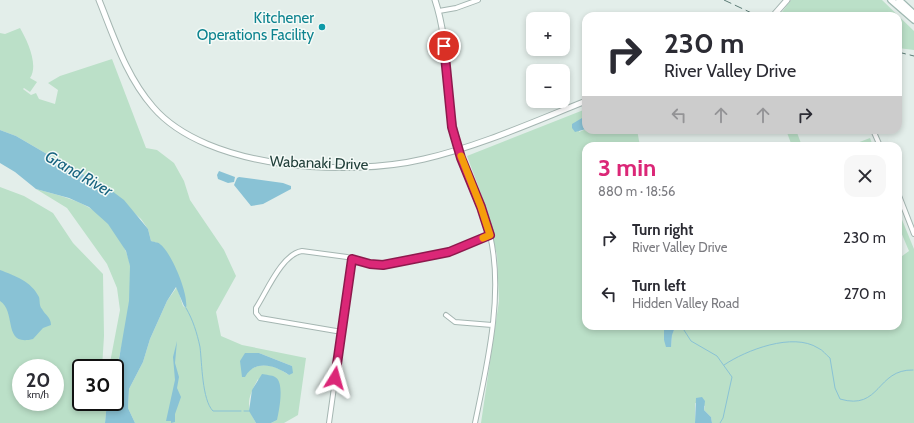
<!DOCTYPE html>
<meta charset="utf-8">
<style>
:root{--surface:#fff;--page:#f7f7f7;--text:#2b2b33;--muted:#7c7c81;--accent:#db2777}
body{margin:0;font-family:Cabin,sans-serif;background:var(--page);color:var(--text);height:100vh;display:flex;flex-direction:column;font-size:15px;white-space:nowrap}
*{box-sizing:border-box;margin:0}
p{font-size:13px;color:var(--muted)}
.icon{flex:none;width:22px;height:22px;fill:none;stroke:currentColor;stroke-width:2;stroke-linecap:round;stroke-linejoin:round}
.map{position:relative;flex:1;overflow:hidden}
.sheet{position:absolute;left:582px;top:142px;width:320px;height:188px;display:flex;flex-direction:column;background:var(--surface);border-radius:12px;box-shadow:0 2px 6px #0003}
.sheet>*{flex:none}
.hud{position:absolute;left:582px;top:12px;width:320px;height:122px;border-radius:12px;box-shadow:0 2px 6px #0003;background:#fff;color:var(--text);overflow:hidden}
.buttons{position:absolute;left:526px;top:12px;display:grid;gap:8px}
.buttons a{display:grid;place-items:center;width:44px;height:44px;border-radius:8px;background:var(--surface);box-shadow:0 2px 6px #0003;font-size:20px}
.speed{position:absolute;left:12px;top:359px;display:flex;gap:8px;font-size:20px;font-weight:700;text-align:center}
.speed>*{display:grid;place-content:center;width:52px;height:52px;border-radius:50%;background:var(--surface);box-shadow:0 2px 6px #0003;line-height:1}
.speed small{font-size:10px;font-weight:400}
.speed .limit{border:2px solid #111;border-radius:6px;background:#fff;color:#111}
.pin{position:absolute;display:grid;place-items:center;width:34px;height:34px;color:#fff;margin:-17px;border:2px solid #fff;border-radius:50%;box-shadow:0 1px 4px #0007}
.me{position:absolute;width:44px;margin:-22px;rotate:8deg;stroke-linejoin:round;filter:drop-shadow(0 0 3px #0008)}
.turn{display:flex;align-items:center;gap:14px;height:84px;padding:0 16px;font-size:18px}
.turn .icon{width:52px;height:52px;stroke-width:2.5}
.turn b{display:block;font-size:28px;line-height:34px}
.lanes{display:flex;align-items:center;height:38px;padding:0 16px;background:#0003;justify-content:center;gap:20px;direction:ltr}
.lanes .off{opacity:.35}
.round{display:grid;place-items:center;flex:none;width:42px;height:42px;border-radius:12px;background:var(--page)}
.headline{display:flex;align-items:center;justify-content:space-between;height:68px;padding:0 16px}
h1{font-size:24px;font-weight:800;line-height:30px;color:var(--accent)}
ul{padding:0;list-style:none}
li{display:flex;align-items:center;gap:12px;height:56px;padding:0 16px}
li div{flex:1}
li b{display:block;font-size:15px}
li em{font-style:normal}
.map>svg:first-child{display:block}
.green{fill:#bbe0c8;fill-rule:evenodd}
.water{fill:#89c2d5}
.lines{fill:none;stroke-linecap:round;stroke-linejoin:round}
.stream{stroke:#89c2d5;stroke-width:1}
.minor-casing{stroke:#a5b6b2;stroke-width:6}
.tertiary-casing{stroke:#a5b6b2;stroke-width:7}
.secondary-casing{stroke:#a1bab3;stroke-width:8}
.minor{stroke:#fff;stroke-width:4}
.tertiary{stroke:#fff;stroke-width:5}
.secondary{stroke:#fff;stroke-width:5.5}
.rail{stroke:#5c7c76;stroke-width:1;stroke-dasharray:8 4;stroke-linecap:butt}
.route-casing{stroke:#8e194d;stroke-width:10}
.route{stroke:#db2777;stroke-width:7}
.slow{stroke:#f59e0b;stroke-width:7}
.culture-dot{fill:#0f9aa8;stroke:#f4faf7;stroke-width:1.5}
.labels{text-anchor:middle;stroke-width:3;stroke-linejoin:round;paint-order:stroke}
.culture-label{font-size:15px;fill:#0d838f;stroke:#f4faf7;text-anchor:end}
.street-label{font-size:15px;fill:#22403b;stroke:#f4faf7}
.water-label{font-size:16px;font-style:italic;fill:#186480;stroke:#f4faf7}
</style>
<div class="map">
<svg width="914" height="423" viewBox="0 0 914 423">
<rect width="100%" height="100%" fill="#e3eeea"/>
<path class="green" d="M791,0H882L914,31V50L898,48V16H779Z
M20,28C27,40 39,65 30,78L37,82L30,92L24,88L23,89L31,95L36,93L39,99L55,104L58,90L48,83L60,76L112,59L146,148L157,150L174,163L184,181L190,200L224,250L236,276L216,312L221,336L242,345L306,358L298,415L284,423H271L277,420L258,379C248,398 245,405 256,423H135L128,408L129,389L143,362L150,339L167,301L177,287L183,306L186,308L160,244L151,241L148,229L141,219L100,182L76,171L16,136L0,130V33L5,34ZM259,353L292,366L289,375C275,365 262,361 248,371Z
M586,109V124L583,123L582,118L579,132L586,129L637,130L640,146H586V326H664V340L671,346L672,334L674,330H680L683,326H898V259L909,251L898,225V210L914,249V423H712L711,417L704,410L705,406L695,403V423H481L499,301L497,255L483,199L467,156Z
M786,130H796L802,146H792Z
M870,138L873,146H849Z
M0,187L24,196L53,213L73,243L103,274L104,336L102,368H81V402H107L105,423H0ZM21,368H55V402H21Z
M36,189C54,194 72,198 88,207C108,218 126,243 130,265C134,289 123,349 115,371V368H109L120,310L117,288L107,264L67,208Z"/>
<path class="water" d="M582,118L585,119L583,123L586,124V129L575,132L572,128V124Z
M0,130L16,136L76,171L100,182L124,200L148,229L151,241C153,242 158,242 160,244C171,252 189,294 186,308L184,306L176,287L167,301L150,339L143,362L129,389L128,408L135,423H105L107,402H115V371L119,359L129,301L130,266L126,251L108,224L89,207L69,198L36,189L15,172L0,163Z
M219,171L235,177L234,182L228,183L218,179L217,175Z
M239,177L283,183L291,186V189L263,204L251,206L234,185L237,178Z
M0,270C15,276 31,281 39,297C40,300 39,306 42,309C45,315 51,317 51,325L43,328L33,339C2,347 17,312 0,301Z
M664,326H683L680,330H674L672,335L671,347H666L664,340Z
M177,341L175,363L179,377L177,388L181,397L175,414V422L171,423V421H166L175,380L173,357Z
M245,353H259L292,366L293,373L289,375C275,365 255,359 245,377H242L240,361Z
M262,374C266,375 272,375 275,377C285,382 279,411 277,420L271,423H256L249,411L252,390Z
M702,397L705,401L704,410L711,417L712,423H695L696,398Z"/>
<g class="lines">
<path class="stream" d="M186,308C193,320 197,333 200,347C202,363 202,400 213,411H241
M682,327L691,341L717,356L732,377L723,418L720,423
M724,365C746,350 793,332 818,348C823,350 826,355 830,358L835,388L840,399C881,411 876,369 913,370
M244,411H249"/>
<defs>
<path id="minor" d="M439,11L456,8L478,0
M873,130L880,146
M459,149C468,179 483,206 490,235C504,294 487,365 475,423
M898,193L914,234
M446,315L455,322L492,325
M342,332L260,318L256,313V308C267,291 282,254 302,251L347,257L370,264L383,265L449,252L490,235
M329,423L352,259"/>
<path id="tertiary" d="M99,0C114,37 126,76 153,107C207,170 348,177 424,159C480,146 533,122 586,101
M435,0C451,48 444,101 459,149
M773,16L787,0"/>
<path id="secondary" d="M891,0L914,20
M899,0L914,14"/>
</defs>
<use href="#minor" class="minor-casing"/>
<use href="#tertiary" class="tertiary-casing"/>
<use href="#secondary" class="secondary-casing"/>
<use href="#minor" class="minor"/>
<use href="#tertiary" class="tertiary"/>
<use href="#secondary" class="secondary"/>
<path class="rail" d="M724,0L758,16
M898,52L914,56"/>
</g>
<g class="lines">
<defs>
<path id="route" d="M335,378L352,259L370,264L383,265L449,252L490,235L481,207L461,158L452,127L444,46"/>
</defs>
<use href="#route" class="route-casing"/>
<use href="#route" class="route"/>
<path class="slow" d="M461,156L481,207L490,235L483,238"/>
</g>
<circle class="culture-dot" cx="322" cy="27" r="4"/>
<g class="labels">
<g class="culture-label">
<text x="314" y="23">Kitchener<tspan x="314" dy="17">Operations Facility</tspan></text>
</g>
<g class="street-label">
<text transform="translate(319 163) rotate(2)" y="5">Wabanaki Drive</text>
</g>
<g class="water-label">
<text transform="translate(79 173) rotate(30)" y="6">Grand River</text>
</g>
</g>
</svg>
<div class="buttons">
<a>+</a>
<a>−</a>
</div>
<div class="speed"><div>20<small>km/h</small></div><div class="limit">30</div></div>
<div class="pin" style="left:444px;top:46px;background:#d93025"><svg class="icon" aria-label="arrive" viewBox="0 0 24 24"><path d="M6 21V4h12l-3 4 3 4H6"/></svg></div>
<svg class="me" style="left:335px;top:378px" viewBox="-20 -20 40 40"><path d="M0-17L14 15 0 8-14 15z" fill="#db2777" stroke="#fff" stroke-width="4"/></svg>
<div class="hud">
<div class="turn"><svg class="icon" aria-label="right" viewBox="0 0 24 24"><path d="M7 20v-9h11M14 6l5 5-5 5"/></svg><div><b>230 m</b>River Valley Drive</div></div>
<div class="lanes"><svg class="icon off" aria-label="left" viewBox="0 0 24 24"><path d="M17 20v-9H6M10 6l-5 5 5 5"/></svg><svg class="icon off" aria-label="ahead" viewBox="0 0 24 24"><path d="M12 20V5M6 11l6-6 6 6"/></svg><svg class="icon off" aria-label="ahead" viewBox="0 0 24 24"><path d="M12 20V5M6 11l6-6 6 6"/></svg><svg class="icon" aria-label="right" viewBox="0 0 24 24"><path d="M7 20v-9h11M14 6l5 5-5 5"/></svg></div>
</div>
<section class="sheet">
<div class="headline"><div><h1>3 min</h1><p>880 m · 18:56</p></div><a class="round"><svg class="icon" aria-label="close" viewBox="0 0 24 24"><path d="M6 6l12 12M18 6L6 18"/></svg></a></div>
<ul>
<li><svg class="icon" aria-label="right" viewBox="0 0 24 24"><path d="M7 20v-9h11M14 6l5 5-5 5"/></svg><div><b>Turn right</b><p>River Valley Drive</p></div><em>230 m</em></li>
<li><svg class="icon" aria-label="left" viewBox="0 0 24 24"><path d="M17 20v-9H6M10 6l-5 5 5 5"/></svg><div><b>Turn left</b><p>Hidden Valley Road</p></div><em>270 m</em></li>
</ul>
</section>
</div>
